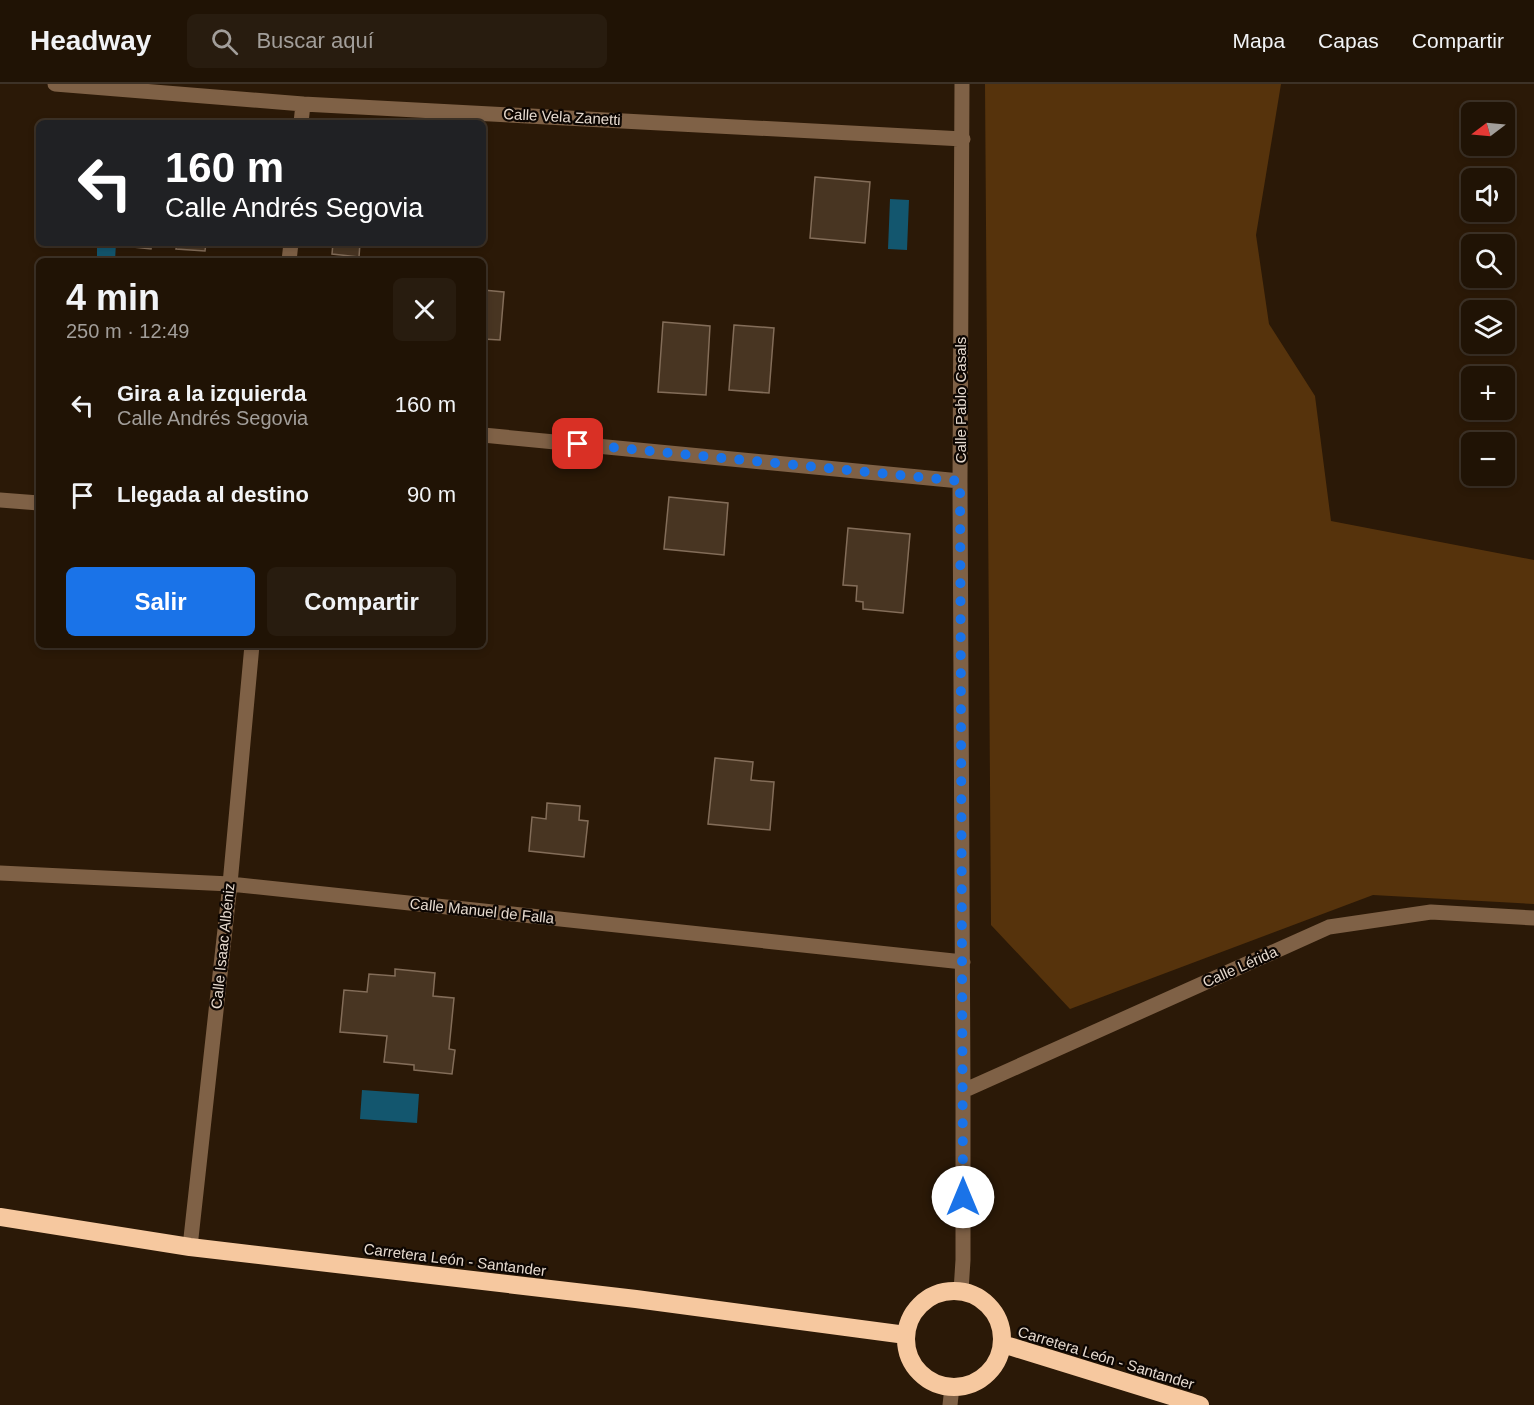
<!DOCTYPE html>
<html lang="es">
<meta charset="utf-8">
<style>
:root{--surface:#201305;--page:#281c0f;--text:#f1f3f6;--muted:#a29e9a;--line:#3d3227;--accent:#1a73e8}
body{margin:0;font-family:Arial,sans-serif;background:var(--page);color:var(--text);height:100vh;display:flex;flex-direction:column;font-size:22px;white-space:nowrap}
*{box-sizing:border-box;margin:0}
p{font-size:20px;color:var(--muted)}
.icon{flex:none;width:33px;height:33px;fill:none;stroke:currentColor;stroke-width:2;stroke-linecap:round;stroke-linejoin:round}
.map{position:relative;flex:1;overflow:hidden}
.side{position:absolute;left:36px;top:174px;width:450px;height:390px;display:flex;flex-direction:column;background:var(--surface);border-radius:9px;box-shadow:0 3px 9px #0003,0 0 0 2px var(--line)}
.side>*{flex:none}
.top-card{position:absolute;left:36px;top:36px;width:450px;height:126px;border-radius:9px;box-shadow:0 3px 9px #0003,0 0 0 2px var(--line);background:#202124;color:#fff;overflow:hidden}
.needle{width:39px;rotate:254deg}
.fabs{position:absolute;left:1461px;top:18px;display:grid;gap:12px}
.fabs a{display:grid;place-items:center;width:54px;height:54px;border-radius:9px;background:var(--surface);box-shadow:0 3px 9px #0003,0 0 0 2px var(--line);font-size:30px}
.pin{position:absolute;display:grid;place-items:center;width:51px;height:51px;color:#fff;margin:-26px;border-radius:12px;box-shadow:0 3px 9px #0006}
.me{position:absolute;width:66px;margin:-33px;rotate:0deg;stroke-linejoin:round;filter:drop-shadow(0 0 4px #0008)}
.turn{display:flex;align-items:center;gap:21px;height:126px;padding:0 30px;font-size:27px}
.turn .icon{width:78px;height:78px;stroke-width:2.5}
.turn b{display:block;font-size:42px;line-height:51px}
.round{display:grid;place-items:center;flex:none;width:63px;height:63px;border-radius:9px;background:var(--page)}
.head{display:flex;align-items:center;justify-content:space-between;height:102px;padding:0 30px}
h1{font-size:36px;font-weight:800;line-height:45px}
.button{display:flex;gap:12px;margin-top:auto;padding:12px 30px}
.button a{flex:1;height:69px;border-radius:9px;background:var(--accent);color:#fff;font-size:24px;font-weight:800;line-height:69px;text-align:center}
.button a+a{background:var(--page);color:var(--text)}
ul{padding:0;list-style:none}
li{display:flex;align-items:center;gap:18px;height:90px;padding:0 30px}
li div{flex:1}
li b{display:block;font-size:22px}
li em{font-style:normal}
header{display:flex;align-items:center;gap:36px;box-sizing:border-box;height:84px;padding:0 30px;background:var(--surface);border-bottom:2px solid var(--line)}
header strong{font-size:28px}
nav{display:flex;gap:33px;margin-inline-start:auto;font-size:21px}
.search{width:420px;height:54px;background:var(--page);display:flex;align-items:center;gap:15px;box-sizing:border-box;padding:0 21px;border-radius:9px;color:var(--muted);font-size:22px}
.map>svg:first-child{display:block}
.green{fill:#56330c}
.water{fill:#13566e}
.building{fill:#483522;stroke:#836d59;stroke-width:1.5}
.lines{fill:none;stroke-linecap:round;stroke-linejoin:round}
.minor{stroke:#7f6146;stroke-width:15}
.highway{stroke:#f6c89f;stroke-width:18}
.route{stroke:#1a73e8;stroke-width:10;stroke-dasharray:0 18}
.labels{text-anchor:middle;stroke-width:4.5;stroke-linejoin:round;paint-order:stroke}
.street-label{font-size:15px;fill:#e6dacf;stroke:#0d0602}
</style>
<header>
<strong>Headway</strong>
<div class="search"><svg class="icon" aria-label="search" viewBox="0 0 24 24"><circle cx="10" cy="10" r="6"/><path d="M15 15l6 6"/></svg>Buscar aquí</div>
<nav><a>Mapa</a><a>Capas</a><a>Compartir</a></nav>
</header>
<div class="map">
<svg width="1534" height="1321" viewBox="0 0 1534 1321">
<rect width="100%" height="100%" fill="#2b1907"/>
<path class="green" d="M985,0H1281L1256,151L1269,240L1315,312L1331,437L1534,476V820L1373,811L1070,925L991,841Z"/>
<path class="water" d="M890,115L909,116L907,166L888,165Z
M97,159H116L115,177L97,176Z
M362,1006L419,1010L417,1039L360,1035Z"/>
<path class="building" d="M815,93L870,98L865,159L810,154Z
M124,159H152L151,165L124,162Z
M177,159H206L205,167L176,165Z
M333,159H360L359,173L332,170Z
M483,206L504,208L500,256L483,255Z
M663,238L710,242L706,311L658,308Z
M734,241L774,244L769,309L729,306Z
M669,413L728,419L724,471L664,465Z
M848,444L910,450L903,529L863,525V518L856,517L857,502L843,501Z
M715,674L753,678L751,696L774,698L770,746L708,740Z
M547,719L580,722L579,736L588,737L584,773L529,767L532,733L546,735Z
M395,885L435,889L433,912L454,914L449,965L455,966L452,990L414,986V981L384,978L387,952L340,948L344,906L367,908L369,890L395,892Z"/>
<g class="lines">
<path class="minor" d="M55,0L303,20L963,55
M301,39L303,20
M289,177L291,159
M483,351L960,397
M0,416L39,419
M0,789L230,800L963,878
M963,1007L1329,843L1431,828L1534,834
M190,1163L230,800L252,561
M961,1207L963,1176V1007L960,397L962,0
M950,1321L952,1303"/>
<path class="highway" d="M0,1133L190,1163L636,1215L906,1251
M906 1255a48 48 0 1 1 96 0a48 48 0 1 1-96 0Z
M1002,1262H1009L1200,1321"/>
</g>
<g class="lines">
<path class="route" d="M578,360L960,397L963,1113"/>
</g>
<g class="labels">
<g class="street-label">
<text transform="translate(562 33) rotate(3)" y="5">Calle Vela Zanetti</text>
<text transform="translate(961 316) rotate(-90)" y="5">Calle Pablo Casals</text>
<text transform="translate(482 827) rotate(6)" y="5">Calle Manuel de Falla</text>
<text transform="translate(223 862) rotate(-84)" y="5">Calle Isaac Albéniz</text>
<text transform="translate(1240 883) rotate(-24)" y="5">Calle Lérida</text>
<text transform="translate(455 1176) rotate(7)" y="5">Carretera León - Santander</text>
<text transform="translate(1106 1274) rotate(17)" y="5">Carretera León - Santander</text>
</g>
</g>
</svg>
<div class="fabs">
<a><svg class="needle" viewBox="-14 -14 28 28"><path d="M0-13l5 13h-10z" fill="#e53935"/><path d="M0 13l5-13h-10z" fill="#a29e9a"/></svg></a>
<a><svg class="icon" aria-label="sound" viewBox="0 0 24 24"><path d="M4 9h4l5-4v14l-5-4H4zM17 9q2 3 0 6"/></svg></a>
<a><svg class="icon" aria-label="search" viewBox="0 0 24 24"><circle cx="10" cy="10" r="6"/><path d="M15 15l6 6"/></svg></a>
<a><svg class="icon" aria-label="layers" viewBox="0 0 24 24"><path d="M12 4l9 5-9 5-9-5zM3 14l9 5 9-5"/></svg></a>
<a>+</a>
<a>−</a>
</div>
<div class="pin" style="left:578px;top:360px;background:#d93025"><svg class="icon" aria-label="arrive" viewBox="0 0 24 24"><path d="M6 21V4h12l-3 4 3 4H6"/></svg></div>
<svg class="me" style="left:963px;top:1113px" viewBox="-20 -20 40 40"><circle r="19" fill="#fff"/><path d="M0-13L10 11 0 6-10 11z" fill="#1a73e8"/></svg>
<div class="top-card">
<div class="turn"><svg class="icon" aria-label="left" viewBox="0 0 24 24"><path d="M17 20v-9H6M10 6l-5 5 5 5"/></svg><div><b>160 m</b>Calle Andrés Segovia</div></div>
</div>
<section class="side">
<div class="head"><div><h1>4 min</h1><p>250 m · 12:49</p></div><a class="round"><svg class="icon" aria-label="close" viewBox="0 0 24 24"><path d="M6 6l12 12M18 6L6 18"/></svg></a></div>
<ul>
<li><svg class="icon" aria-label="left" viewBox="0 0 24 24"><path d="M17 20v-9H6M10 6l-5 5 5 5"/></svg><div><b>Gira a la izquierda</b><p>Calle Andrés Segovia</p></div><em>160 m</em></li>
<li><svg class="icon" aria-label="arrive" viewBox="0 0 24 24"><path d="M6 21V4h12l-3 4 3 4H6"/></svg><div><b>Llegada al destino</b></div><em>90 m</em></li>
</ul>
<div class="button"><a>Salir</a><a>Compartir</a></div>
</section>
</div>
